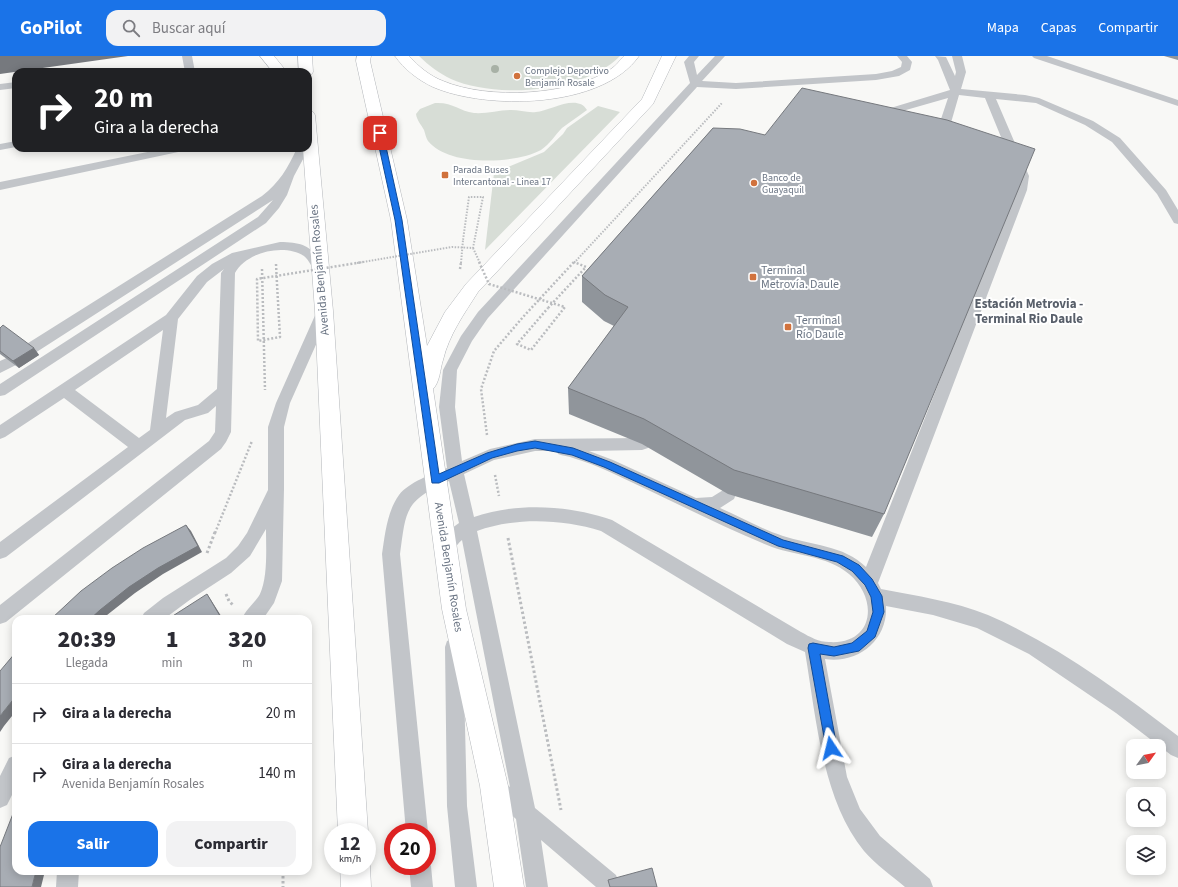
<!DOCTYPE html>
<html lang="es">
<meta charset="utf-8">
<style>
:root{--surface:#fff;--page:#f2f2f3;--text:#2b2b33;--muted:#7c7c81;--line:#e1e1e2;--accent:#1a73e8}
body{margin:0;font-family:"Source Sans 3",sans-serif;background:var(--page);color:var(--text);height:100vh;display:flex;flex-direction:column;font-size:15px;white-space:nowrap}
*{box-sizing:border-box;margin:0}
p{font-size:13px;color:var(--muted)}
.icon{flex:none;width:22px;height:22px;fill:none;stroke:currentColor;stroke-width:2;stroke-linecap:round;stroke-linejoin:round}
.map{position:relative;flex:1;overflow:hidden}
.sheet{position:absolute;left:12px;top:559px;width:300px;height:260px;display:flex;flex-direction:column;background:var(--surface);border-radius:12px;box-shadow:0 2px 10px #0003}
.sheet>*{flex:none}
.hud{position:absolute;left:12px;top:12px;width:300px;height:84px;border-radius:12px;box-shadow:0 2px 10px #0003;background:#202124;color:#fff;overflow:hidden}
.needle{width:26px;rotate:57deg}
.tools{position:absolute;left:1126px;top:683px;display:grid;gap:8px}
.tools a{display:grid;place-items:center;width:40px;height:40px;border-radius:8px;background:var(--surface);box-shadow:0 2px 10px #0003;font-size:20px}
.speed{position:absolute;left:324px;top:767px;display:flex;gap:8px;font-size:20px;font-weight:700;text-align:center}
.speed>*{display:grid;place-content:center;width:52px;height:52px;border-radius:50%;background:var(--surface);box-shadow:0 2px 10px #0003;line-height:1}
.speed small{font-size:10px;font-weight:400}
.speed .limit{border:6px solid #d22;background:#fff;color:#111}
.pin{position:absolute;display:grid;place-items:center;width:34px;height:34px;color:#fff;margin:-17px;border-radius:8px;box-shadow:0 2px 6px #0006}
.me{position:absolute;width:44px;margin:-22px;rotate:350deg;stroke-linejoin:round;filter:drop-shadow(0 0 3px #0008)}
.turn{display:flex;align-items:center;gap:14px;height:84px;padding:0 16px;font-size:18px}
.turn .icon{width:52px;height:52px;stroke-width:2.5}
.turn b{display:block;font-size:28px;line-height:34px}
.eta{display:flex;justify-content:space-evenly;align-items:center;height:68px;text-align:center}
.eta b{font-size:24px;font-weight:800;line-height:28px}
.primary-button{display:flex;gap:8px;margin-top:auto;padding:8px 16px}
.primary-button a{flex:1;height:46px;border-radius:12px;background:var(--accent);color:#fff;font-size:16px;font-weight:800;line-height:46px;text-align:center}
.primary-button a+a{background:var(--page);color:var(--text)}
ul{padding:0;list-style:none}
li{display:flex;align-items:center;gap:12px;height:60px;padding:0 16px;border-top:1px solid var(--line)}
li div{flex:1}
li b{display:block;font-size:15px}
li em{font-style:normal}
header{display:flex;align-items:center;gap:24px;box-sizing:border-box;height:56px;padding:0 20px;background:var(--accent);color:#fff}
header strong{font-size:19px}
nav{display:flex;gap:22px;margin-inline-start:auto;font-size:14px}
.search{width:280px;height:36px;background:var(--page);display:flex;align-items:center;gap:10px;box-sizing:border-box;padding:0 14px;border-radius:12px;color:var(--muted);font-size:15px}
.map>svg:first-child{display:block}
.green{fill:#d7ddd6}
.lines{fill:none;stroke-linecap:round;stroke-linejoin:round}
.primary-casing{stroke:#b4b7bb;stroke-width:1}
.trunk-casing{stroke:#b4b6ba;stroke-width:1}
.path-far2{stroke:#babcbf;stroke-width:2;stroke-dasharray:1.5 1.5;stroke-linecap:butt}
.path-far1{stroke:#babcbf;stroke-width:2.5;stroke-dasharray:2 2;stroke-linecap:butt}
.path{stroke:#babcbf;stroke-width:3;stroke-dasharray:2.5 2.5;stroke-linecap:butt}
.service{fill:#c2c5c9;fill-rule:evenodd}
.primary{fill:#fff;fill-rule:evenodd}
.trunk{fill:#fff;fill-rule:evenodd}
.path-bridge-far1{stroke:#babcbf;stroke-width:2;stroke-dasharray:1.5 1.5;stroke-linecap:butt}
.path-bridge{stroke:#babcbf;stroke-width:2.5;stroke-dasharray:2 2;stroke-linecap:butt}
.tree{fill:#a8b1a6}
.wall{fill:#90959b}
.shaded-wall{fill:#76797e}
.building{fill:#a8adb4;stroke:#76797e}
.route{fill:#1a73e8;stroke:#114b97}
.poi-dot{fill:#d1723d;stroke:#fff;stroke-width:1.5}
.labels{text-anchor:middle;stroke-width:4;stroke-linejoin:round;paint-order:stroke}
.far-poi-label{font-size:10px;fill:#6b7584;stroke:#fff;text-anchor:start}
.street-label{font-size:12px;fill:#6b7584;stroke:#fff}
.poi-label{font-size:12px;fill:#6b7584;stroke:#fff;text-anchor:start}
.neighbourhood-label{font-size:13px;font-weight:bold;fill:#585f6a;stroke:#fff}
</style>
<header>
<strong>GoPilot</strong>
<div class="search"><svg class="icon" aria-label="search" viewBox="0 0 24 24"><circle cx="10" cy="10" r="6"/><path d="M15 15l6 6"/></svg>Buscar aquí</div>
<nav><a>Mapa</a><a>Capas</a><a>Compartir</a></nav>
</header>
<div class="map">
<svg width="1178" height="831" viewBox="0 0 1178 831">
<rect width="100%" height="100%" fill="#f8f8f6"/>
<path class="green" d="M419,0H620C584,37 496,43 451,23C439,17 429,10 419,0Z
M435,47C453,46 459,55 474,57C486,58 499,54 511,54C519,54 528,57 536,56C550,55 577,37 587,54C579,60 570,66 562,72C555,79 550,88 541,94C515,108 449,111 428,85C426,82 425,77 424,74C421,68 417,65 416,58L420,53Z
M598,50L620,56L485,194L494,117L544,96L563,78L567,72Z"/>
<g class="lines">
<defs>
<path id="primary" d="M260,0H274L287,16H273Z
M298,0H312L313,16L311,19L308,20V16H299Z
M357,0H371L370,5L407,164L427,290L445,256L466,228L642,43L662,0H676L653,48L478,236C464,258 449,279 443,304C440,313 440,326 433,333L466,553L508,730L524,831H494L480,730L442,553L391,164L356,5Z
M308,55L313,56L315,59L333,255L368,776L367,778V776H338L315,255L303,92H308Z
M367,803L370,810L371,831H341L340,810H367Z"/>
<path id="trunk" d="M395,0H409C419,11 430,20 443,25C488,44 571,40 611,13C616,10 620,4 624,0H639C602,53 486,54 433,31C418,24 404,13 395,0Z"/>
</defs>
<use href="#primary" class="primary-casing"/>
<use href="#trunk" class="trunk-casing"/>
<path class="path-far2" d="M574,206L576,207
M461,207L463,184
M574,207L722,47"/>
<path class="path-far1" d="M276,208L277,228
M262,213L265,334
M460,213L461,206
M548,252L586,211L574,206
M487,379L481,333L494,295L523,261L574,206
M495,419L499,440
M215,477L252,385"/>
<path class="path" d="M508,482L561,754
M207,497L215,476
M226,538L229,545L233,549
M283,815V831"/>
<path class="service" d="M182,0H192L195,16H185Z
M689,0H699L694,6L697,19L715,0H725L702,25L736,27L876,18L892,15L901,11L902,6L897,0H907L912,6L910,14L899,20L876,24L736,33L697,31L488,262L472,285L457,314L455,351L462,405L490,393L535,383L642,382L648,384L650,388L648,392L642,394L589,395L613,404L696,442L712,441L728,431L734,433L736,438L734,443L720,452C741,461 761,473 783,480C810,489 844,489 866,511L1015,134L1017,120L985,42L959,39L946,84L940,87L934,84L948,42L878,62L874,61L873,59L874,57L950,34L938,4L935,0L946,1L955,20L956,16L952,0H962L966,16L961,33L1025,39L1039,42L1093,65L1120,82L1166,134L1178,154V168L1174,167L1157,138L1112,86L1085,69L1036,47L996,43L1029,120L1027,134L878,527L881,533C916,540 954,545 988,559C1057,589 1118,634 1178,680V702L1171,699L1116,657L1029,598L977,572L933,559L886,550C888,584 858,608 825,603L847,721L860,753L880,780L930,823L933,831H905C892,820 875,808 864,795C822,744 816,660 805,596L787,588L601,475C563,463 515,461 477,475L535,752L616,819L619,827L617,831H596L541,784L548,831H526L516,763L487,738L484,731L487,724L494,721L501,724L510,731L462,484C453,491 454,503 439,498L436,493L448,475L459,467L449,425C405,445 406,453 400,498L428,776L427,778V776H406L382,498C385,478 387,456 399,439C409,426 432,418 447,412L439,351L443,314L461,280L478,256L690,27L684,6ZM535,395H557L558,398C563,400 568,400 573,402C598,409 622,422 646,433C686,452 726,472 767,489C793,500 827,499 849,518C879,543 874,589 829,586C819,586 810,581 801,576L612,464C568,449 518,446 474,461L464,418L494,404Z
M1032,0H1047L1178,44V50L1034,2Z
M16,26V32L0,34V28Z
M16,85V91L0,94V88Z
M308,91L309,92L294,120L287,139L279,152L266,167L5,339L0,340V328L258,161L273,144L35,297L30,298L25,297L23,293L25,289L262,140C279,127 288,112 297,92Z
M167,92H189L183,95L0,134V126Z
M280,186C307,186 314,193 328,215L326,218L321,219L316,218C313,213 309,204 304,200C284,187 246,196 235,217L231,376L226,386L221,393L6,566L0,568V549L209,385L215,376L216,350L208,357L185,364L6,501L0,503V486L128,391L64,342L5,381L0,383V369L166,259L197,220L212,208L232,197ZM224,213L221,217L217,333L198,349L175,356L166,362L178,263L207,226ZM163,274L150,374L139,382L75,334Z
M324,250L329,252L331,255L290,347L284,371V433L282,525L274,547L263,563H242C246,553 255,547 260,538C268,521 266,492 266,473L250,500L231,517L191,543L164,563H141L144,557L163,542L226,502L238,490L247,477L268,434V371L276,347L317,255L319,252Z
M11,300L16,301L18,305L16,309L0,317V305Z
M454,582L461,585L463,591L467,750L477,831H455L447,750L445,591L447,585Z
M16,699V731L7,749L0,752V720L9,702Z
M427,802L431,810L433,831H411L409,810H427Z
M57,815H79L78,831H56Z"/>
<use href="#primary" class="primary"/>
<use href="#trunk" class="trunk"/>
<path class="path-bridge-far1" d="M473,192L480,207
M357,207L452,191L473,192L483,141H469L463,184"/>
<path class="path-bridge" d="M479,206L489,228L565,251L531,294L517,288L548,252
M277,228L280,281L258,285L257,223L363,206"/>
</g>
<circle class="tree" cx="495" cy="13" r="4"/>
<path class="wall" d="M1164,0H1178V4Z
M713,72L884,458L872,481L728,438L642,388L569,358L568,332L614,270L604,265L582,246V220Z
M0,272L34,292L39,299L19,312L0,298Z"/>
<path class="shaded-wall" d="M0,0H128L0,18Z
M34,292L39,299L19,312L13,305Z
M186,469L191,475L202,496L163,518L135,537L102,563H90Z
M207,538L211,544L223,563H215Z
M16,640V655L4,670L0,676V660Z
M36,815H45L41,831H32Z"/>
<path class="building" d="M802,32L947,64L1035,93L884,458L734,414L644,363L568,332L628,251L605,239L582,220L713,72L740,73L765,79Z
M3,269L34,292L13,305L0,295V272Z
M186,469L198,490L158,512L129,531L100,554L90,563H51L81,535L112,512L143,492Z
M207,538L220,560L215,563H168Z
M16,596V640L0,660V615Z
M16,750V815H36L32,831H0V791Z
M652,812L657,831H610L608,824Z"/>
<path class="route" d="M380,75L383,77L402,164L439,418L487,397L517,388L535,385L573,392L610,406L783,484L843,500L859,509L872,523L882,540L884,556L875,581L859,595L834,600L820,598L837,692L835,696L831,698L827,696L826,692L808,592L809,588L813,587L834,591L852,587L867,575L873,556L871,541L865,529L852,515L837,506L778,490L604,411L572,399L535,392L517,395L492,402L439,427H432L395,164L376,77Z"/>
<g class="poi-dot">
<circle cx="517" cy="20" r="4"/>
<rect x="441" y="115" width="8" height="8" rx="2"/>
<circle cx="754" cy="127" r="4"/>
<rect x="749" y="217" width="8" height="8" rx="2"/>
<rect x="784" y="267" width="8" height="8" rx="2"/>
</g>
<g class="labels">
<g class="far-poi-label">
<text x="525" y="18">Complejo Deportivo<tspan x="525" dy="12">Benjamín Rosale</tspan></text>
<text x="453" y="117">Parada Buses<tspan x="453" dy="12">Intercantonal - Linea 17</tspan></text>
<text x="762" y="125">Banco de<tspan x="762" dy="12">Guayaquil</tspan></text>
</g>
<g class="street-label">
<text transform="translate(319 214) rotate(-95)" y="4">Avenida Benjamín Rosales</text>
<text transform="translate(449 511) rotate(81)" y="4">Avenida Benjamín Rosales</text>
</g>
<g class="poi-label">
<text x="761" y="218">Terminal<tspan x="761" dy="14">Metrovía. Daule</tspan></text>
<text x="796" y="268">Terminal<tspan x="796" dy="14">Río Daule</tspan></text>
</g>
<g class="neighbourhood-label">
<text x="1029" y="252">Estación Metrovia -<tspan x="1029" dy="15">Terminal Rio Daule</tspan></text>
</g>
</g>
</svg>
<div class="tools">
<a><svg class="needle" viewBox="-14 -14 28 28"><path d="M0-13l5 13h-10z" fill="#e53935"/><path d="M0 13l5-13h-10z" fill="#7c7c81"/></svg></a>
<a><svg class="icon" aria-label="search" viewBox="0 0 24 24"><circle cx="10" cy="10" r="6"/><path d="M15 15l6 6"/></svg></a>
<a><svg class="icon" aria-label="layers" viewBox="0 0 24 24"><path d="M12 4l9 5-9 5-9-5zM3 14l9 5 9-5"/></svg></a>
</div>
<div class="speed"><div>12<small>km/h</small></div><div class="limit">20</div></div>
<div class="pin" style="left:380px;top:77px;background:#d93025"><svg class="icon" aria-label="arrive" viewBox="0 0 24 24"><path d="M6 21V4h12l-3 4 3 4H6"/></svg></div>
<svg class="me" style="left:831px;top:692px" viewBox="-20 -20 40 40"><path d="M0-17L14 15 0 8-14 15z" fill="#1a73e8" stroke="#fff" stroke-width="4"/></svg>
<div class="hud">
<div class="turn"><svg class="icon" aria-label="right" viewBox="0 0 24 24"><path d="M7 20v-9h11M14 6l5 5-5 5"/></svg><div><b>20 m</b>Gira a la derecha</div></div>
</div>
<section class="sheet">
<div class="eta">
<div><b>20:39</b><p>Llegada</p></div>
<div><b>1</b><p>min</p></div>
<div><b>320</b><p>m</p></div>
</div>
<ul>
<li><svg class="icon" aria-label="right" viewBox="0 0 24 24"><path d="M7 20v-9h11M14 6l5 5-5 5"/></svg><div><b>Gira a la derecha</b></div><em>20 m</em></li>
<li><svg class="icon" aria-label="right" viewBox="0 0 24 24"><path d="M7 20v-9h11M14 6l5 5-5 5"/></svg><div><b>Gira a la derecha</b><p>Avenida Benjamín Rosales</p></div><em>140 m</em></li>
</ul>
<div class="primary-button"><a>Salir</a><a>Compartir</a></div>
</section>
</div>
